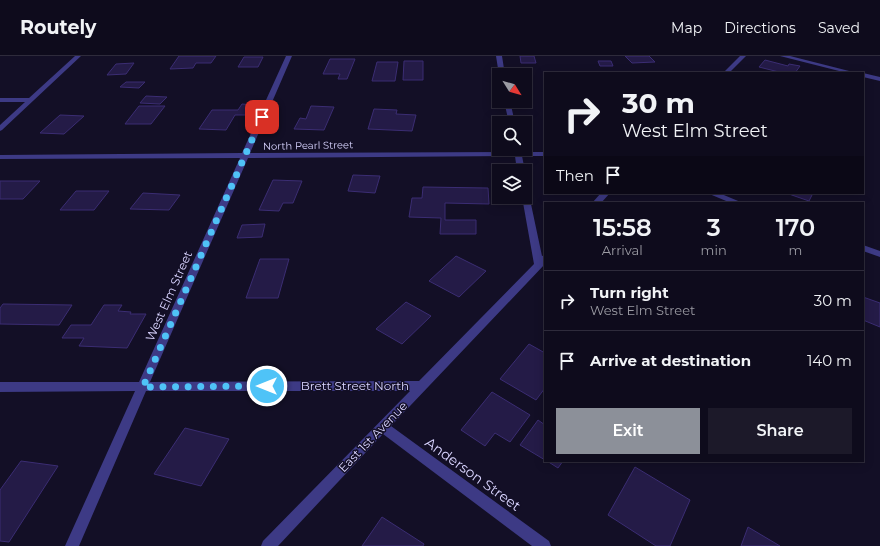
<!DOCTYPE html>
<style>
:root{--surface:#0e0b1c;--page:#1c1929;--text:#f1f3f6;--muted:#9b9ba3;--line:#2e2b3b;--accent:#8c9099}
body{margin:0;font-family:Montserrat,sans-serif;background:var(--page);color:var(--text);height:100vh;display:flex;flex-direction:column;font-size:15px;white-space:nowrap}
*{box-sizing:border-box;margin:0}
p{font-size:13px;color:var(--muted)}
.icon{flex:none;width:22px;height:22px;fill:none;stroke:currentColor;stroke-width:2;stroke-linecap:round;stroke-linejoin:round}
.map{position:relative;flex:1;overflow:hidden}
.side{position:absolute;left:544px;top:146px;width:320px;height:260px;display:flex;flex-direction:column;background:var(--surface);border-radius:0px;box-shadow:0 2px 10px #0003,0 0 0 1px var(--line)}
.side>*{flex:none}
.top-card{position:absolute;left:544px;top:16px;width:320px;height:122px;border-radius:0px;box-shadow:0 2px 10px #0003,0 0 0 1px var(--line);background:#0e0b1c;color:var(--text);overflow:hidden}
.needle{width:26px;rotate:127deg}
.buttons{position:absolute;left:492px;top:12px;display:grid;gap:8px}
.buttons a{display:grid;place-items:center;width:40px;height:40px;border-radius:0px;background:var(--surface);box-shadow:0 2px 10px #0003,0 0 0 1px var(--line);font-size:20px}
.pin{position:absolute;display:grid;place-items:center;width:34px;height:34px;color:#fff;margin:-17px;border-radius:8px;box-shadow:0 2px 6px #0006}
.me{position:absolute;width:44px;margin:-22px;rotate:270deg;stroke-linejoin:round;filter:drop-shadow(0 0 3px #0008)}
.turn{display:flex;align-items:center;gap:14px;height:84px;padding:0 12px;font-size:18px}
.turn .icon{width:52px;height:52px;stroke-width:2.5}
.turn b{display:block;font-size:28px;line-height:34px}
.then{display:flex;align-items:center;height:38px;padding:0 12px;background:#0003;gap:8px;font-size:15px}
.eta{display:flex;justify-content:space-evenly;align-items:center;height:68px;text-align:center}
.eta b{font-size:24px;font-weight:600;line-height:28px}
.cta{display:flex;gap:8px;margin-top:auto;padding:8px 12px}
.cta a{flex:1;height:46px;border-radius:0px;background:var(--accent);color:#fff;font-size:16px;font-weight:600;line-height:46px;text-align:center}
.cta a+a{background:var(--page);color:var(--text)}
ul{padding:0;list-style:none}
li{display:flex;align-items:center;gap:12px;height:60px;padding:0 12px;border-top:1px solid var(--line)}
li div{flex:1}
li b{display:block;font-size:15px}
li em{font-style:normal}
header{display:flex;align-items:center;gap:24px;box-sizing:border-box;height:56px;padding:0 20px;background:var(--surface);border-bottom:1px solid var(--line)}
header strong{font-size:19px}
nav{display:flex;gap:22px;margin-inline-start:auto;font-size:14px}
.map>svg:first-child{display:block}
.building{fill:#241b47;stroke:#3b2d73}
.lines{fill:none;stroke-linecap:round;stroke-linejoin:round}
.minor{fill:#3d3a85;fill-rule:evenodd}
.route{stroke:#4fc3f7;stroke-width:7;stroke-dasharray:0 12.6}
.labels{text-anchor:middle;stroke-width:3;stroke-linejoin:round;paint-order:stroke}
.far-street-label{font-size:10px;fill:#d9d4ff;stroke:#130f26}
.street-label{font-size:12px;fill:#d9d4ff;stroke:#130f26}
.near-street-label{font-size:14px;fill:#d9d4ff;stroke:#130f26}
</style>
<header>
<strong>Routely</strong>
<nav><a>Map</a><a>Directions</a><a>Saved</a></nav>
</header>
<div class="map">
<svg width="880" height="490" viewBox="0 0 880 490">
<rect width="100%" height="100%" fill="#130f26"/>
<path class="building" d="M179,0H216L211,7H196L193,12L170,13Z
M520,0H534L536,7H521Z
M625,0H649L655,6L632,7Z
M244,1H263L258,11H238Z
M330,3H355L347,23H338L340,18H323Z
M765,4L788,10L789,8L800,10L795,17H783L759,11Z
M404,5H423V24H403Z
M598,5H611L613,10H600Z
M377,6H398L395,25H372Z
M134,7L126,18L107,19L116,8Z
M126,26H145L139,32L120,31Z
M146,40L167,41L160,48L140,47Z
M242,48L255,49L250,59H235L226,74L199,73L212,54H238Z
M139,50H165L151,68H125Z
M311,50L334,51L324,74L294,73L300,62L306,63Z
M374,53L397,54L396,58L416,59L412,75L368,73Z
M60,59L84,60L64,78L40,77Z
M353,119L380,120L375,137L348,135Z
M273,124L302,125L293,147H283L279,155L259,154Z
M0,125H40L23,143H0Z
M423,131L488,132L489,148L445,147V164H476V178H440L441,162L409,161L412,142H422Z
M76,135H109L94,154H60Z
M143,137L180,139L169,154L130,153Z
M786,137H813L809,145Z
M265,168L262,181L237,182L242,169Z
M456,200L486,215L459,241L429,225Z
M260,203H289L278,242H246Z
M863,241L880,247V271L863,264Z
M406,246L431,260L402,288L376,273Z
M3,248L72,249L59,269L0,268V252Z
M104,249H122L118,255L131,256L130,258H146L127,292L79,290L84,282H62L71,269H91Z
M529,288L545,297V332L536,344L500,323Z
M492,336L530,359L510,386L495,377L485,390L461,374Z
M538,364L545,369V404L520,389Z
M185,372L229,383L201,430L154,418Z
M21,405L58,410L9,486L0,485V434Z
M547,405H563L558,412Z
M635,411L690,444L670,490H656L608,459Z
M382,461L424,488L423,490H362Z
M748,471L780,490H741Z"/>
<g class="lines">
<path class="minor" d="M75,0H81L2,74L0,75V69L25,46H0V42H29Z
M286,0H292L250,97L514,96L513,93H521V96H545V100H522L525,115H517L515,100L248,102L150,326L419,325L534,208L522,141H525V134H528L542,200L545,199V208L391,370L549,485L551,490H532L383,378L278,490H261L263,485L410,335H146L79,490H65L135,335L0,336V326H139L240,102L0,103V99L242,97Z
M496,0H502L505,19H499Z
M740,0H746L729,17H723Z
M780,0H790L857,17H847Z
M863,17L880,21V25L863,21Z
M504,45H510L515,67H509Z
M601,137H610L601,147H592Z
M707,137H719L743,147H731Z
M863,189L880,195V201L863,195Z"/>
</g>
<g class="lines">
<path class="route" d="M262,61L143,331L267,330"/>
</g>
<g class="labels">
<g class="far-street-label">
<text transform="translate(308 89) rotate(-1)" y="4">North Pearl Street</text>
</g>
<g class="street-label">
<text transform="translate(169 240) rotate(-66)" y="4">West Elm Street</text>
<text x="355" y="334">Brett Street North</text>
<text transform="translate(373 381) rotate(-46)" y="4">East 1st Avenue</text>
</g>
<g class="near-street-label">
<text transform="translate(473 418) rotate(36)" y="5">Anderson Street</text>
</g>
</g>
</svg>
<div class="buttons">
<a><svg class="needle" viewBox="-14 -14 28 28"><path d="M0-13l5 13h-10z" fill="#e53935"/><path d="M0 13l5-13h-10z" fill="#9b9ba3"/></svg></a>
<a><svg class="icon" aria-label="search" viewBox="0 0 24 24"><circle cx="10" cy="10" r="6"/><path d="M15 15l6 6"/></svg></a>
<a><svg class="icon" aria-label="layers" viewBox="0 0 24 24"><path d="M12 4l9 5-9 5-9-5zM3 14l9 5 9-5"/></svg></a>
</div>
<div class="pin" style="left:262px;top:61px;background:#d93025"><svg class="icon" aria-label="arrive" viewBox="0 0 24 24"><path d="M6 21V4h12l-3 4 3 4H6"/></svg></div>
<svg class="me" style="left:267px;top:330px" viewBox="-20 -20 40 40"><circle r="17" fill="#4fc3f7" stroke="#fff" stroke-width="3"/><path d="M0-11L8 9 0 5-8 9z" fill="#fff"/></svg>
<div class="top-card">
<div class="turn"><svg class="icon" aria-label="right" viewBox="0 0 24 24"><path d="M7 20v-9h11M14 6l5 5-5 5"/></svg><div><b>30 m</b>West Elm Street</div></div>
<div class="then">Then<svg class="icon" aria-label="arrive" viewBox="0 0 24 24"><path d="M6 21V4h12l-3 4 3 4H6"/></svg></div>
</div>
<section class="side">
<div class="eta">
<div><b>15:58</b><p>Arrival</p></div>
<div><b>3</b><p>min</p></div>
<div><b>170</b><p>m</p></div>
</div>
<ul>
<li><svg class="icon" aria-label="right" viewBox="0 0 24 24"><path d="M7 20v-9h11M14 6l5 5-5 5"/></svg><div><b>Turn right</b><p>West Elm Street</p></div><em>30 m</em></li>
<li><svg class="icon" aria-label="arrive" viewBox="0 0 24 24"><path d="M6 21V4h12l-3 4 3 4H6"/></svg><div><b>Arrive at destination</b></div><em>140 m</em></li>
</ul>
<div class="cta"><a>Exit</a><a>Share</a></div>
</section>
</div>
